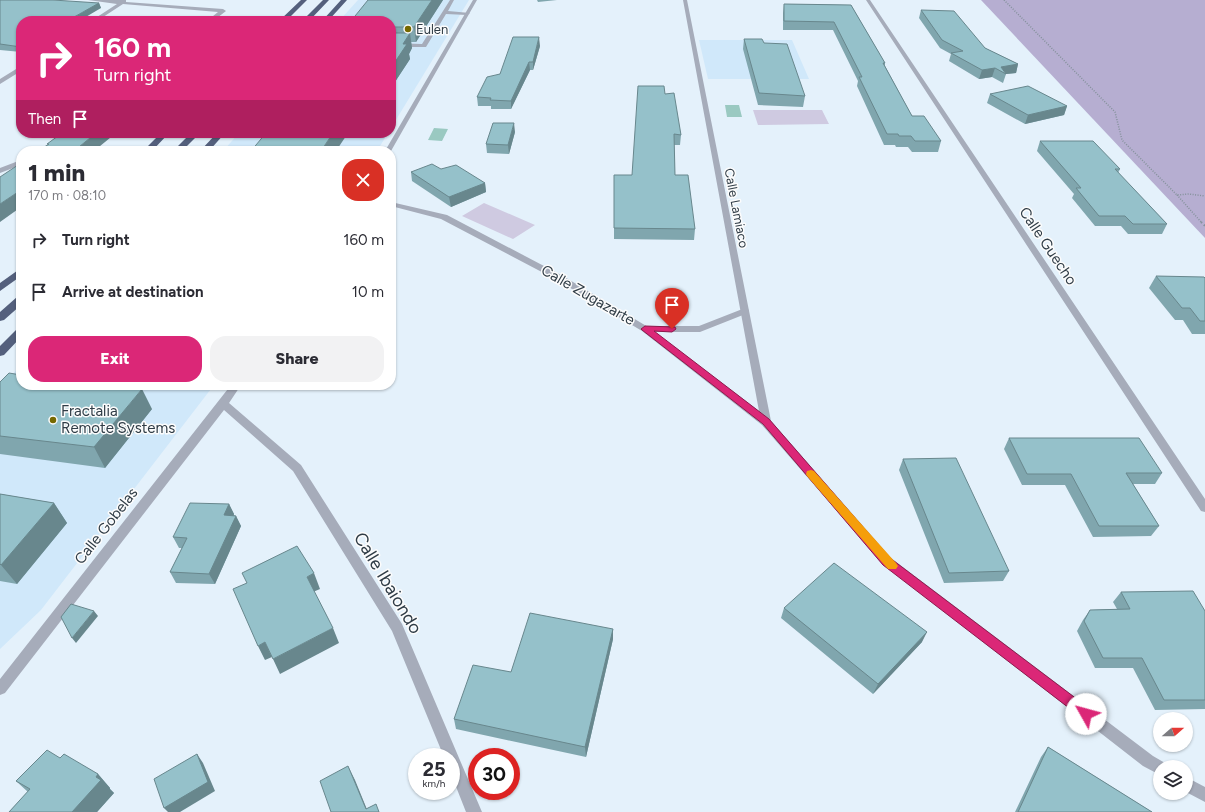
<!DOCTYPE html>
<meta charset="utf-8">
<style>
:root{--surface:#fff;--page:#f2f2f3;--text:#2b2b33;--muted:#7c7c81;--accent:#db2777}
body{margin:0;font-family:Figtree,sans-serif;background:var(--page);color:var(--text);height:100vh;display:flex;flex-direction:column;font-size:15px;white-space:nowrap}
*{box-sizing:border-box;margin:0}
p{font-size:13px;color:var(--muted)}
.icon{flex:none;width:22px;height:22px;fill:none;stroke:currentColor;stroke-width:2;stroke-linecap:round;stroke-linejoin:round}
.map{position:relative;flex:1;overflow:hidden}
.side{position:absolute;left:16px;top:146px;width:380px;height:244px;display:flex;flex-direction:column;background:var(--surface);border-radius:16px;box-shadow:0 1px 3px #0004}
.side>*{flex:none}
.top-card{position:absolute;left:16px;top:16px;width:380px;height:122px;border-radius:16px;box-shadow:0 1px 3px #0004;background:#db2777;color:#fff;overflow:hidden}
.needle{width:26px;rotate:70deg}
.buttons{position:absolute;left:1153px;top:712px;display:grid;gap:8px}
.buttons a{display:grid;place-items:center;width:40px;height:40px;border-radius:50%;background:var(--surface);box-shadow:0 1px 3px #0004;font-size:20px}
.speed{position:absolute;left:408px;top:748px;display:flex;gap:8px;font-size:20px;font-weight:700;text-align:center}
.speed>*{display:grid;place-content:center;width:52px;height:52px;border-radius:50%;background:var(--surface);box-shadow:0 1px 3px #0004;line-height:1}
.speed small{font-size:10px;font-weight:400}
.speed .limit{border:6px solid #d22;background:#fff;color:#111}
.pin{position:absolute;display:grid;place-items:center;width:34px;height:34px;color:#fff;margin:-41px -17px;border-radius:50% 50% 50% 0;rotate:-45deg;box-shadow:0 0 4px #0007}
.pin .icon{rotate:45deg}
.me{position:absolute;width:44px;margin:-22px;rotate:308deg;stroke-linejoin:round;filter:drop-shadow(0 0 3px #0008)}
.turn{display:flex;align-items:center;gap:14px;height:84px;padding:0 12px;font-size:18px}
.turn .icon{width:52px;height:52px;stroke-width:2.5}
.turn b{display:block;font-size:28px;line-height:34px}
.then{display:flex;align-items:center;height:38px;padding:0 12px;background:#0003;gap:8px;font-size:15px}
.round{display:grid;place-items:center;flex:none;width:42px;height:42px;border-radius:16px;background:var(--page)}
.headline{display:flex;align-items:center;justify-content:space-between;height:68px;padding:0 12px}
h1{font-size:24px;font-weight:800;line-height:30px}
.action{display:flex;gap:8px;margin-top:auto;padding:8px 12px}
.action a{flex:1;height:46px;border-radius:16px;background:var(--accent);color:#fff;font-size:16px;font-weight:800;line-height:46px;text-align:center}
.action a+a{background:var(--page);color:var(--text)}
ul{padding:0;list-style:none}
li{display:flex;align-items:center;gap:12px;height:52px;padding:0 12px}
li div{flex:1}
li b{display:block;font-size:15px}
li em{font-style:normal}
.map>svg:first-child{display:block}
.built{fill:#d0e8fa}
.green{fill:#cfcae1}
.forest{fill:#b6aed1}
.water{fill:#9ac9c1}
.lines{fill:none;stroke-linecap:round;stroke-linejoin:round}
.path-far1{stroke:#84919b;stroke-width:1.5;stroke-dasharray:1 1.5;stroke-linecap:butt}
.path{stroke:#84919b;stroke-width:2;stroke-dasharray:1.5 2.5;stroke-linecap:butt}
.service{fill:#a6acba;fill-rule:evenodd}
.minor{fill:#a6acba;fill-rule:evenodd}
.motorway{fill:#54607d;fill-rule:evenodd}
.wall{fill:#80a6ae}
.shaded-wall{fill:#68878d}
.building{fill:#95c1ca;stroke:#68878d}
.route{fill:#db2777;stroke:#8e194d}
.slow{fill:#f59e0b}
.poi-dot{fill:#766900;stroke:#fcfcfc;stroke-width:1.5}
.labels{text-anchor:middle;stroke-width:3;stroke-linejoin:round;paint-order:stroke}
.far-poi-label{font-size:13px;fill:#2f3c46;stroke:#fcfcfc;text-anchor:start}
.far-street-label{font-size:13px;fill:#2f3c46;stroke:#fcfcfc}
.street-label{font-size:15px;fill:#2f3c46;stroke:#fcfcfc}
.poi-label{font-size:15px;fill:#2f3c46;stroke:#fcfcfc;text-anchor:start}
.near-street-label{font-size:18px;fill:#2f3c46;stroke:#fcfcfc}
</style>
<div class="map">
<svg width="1205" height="812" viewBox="0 0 1205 812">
<rect width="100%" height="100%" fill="#e4f1fb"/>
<path class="built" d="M358,0H469L391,128V21H339Z
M699,40H792L809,79H708Z
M239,133H388L377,151H223Z
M21,366V385H214L41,610L0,649V386Z"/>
<path class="green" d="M753,110H822L829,124L758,125Z
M484,203L535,225L513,239L462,216Z"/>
<path class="forest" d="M981,0H1205V238Z"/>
<path class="water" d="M725,105H739L742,117H727Z
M434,128L448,129L442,141L428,140Z"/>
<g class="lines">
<path class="path-far1" d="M1004,0L1115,112L1122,140L1177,195L1189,194L1205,196
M1177,195L1202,223"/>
<path class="path" d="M1201,222L1205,226"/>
<path class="service" d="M450,0H454L448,11L470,13L467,15L446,14L426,47H391V43L422,44Z
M745,308L748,309L749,311L748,313L700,332H645L640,329L645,326H699Z"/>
<path class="minor" d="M88,0H126V2L223,9L226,11L213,21H207L218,12L123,4L97,21H91L117,4Z
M473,0H477L391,151H385Z
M683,0H687L771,421L891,558L1153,756L1165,763L1167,767H1160V775L1143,766L883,564L762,425L642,331L557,280L441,219L391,206V202L447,215L563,276L648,327L759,411Z
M866,0H870L1205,499V512L1201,511Z
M21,66V71L0,84V79Z
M21,160V165L0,173V168Z
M231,385H241L229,403L301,465L402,624L482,812H466L451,774V757H444L392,631L293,471L224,410L5,693L0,695V679Z
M1186,777L1205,787V802L1186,792Z"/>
<path class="motorway" d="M301,0H307L286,21H279Z
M323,0H329L309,21H302Z
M341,0H347L328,21H322Z
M161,133H169L152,151H143Z
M191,133H200L182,151H173Z
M217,133H225L209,151H200Z
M21,268V276L0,291V283Z
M21,296V305L4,320L0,321V312L17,297Z
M21,328V337L4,355L0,356V346L17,329Z"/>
</g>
<path class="wall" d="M0,0L99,3L101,8L21,21V52L0,50Z
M368,0H443L416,42H411L412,48L409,54L410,59L391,88V21Z
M537,0H557L538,2Z
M784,4L851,5L885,63V66L912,116L941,141L938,152H912L908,147H896L895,145H884L857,86L858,81L833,30H783V13Z
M921,10L985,48L1018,64L1016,73L1006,74L1003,83L992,77L979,79L949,61L951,54L940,48L919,18Z
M744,39L764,43L805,96L803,107L758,105L743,49Z
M540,46L533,70H530L511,109H491V106H478L477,97L500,74Z
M665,94L681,135L680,145H674L675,175L695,229L694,240L614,239V175H632Z
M990,94L1067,106L1064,115L1025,124L987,103Z
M515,132L509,154L487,153L486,144Z
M1040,141L1120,169L1118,173L1167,224L1162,234H1128L1121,226H1095L1072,198L1074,194L1037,151Z
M441,169L485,183L486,192L451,207L412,181L411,172Z
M1156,276L1205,278V334H1192L1183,320H1175L1149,288Z
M0,382L152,409L105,468L0,454Z
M1009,438L1162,473L1155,484H1133L1159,526L1151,536L1093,537L1065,485H1022L1004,449Z
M903,459L1009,571L1003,581L944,583L899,470Z
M0,494L54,503L67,523L17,584L0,581Z
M229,504L234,514V515L236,516L241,526L215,584L176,583L170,572L182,548H179L173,537Z
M1121,592L1205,611V709L1155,710L1133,668H1095L1077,631L1083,620L1090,610L1117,609L1113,602Z
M784,608L922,642L873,694L781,618Z
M613,629V639L586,757L456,729L454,719L511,672Z
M1048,747L1152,812H1015L1041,757Z
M60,758L98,774L110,788V789L114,793L97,812H9L28,792L16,781Z"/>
<path class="shaded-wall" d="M432,0H443L416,42L414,27Z
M99,3L101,8L79,21H67Z
M410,33L412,48L409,54L410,59L391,88V68L403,44Z
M539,37L540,46L533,70V62Z
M529,62L530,70L511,109V101Z
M1018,64L1016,73L1006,74L1001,67Z
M995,68L992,77L979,79L982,70Z
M1067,106L1064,115L1025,124L1028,115Z
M514,123L515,132L509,154L508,145Z
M96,133H116L94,151H74Z
M333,133H348L336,151H321Z
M485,183L486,192L451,207L449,197Z
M21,190V207L0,222V204Z
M142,389L152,409L105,468L94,447Z
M54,503L67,523L17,584L1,565Z
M229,504L234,514L229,526L224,515Z
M236,516L241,526L215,584L209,574Z
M314,573L320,589L313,592L307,577Z
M94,611L98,616L76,643L72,638Z
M333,628L339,643L280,674L273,659Z
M613,629V639L586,757L585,747Z
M927,632L922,642L873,694L878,684Z
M265,642L272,657L265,660L258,646Z
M197,754L203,763L215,791L180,812H168L164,808Z
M348,766L355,780L368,812H367Z
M98,774L110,788V789L114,793L97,812H72Z"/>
<path class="building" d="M0,0H53L99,3L67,21H21V47L0,44Z
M368,0H432L414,27H391V21H351Z
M784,4L851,5L885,63H883L912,116H924L941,141H915L911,136H899L898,134H887L859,77H862L834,22L784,21Z
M921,10L954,11L985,48L1018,64L1001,67L1006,74L995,68L982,70L951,53L963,51L942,40Z
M391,33H410L403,44H407L391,68Z
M513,37H539L533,62H529L511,101L490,100L491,98L477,97L487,77L500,74Z
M744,39H762L764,43L787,44L805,96L759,93Z
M638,86H664L665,94L674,93L681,135L674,134L675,175H688L695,229L614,228V175H632Z
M1028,86L1067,106L1028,115L990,94Z
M493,123H514L508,145L486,144Z
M62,133H96L74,151H38L49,144H47Z
M266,133H333L321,151H251Z
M1040,141H1093L1120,169H1115L1167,224H1133L1125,216H1099L1076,188H1081Z
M21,163V190L0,204V177Z
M432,164L441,169L456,165L485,183L449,197L411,172Z
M1156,276L1204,277L1205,278V321H1200L1190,308H1182Z
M9,373L21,375V385H107L142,389L94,447L0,436V382Z
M1009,438H1139L1162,473H1126L1159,526H1099L1071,474H1027Z
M956,458L1009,571L949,573L903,459Z
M0,494L54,503L1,565L0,564Z
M190,503L229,504L224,515L236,516L209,574L170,572L187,538L173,537Z
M297,546L314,573L307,577L333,628L273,659L265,642L258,646L233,589L247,583L242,573Z
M834,563L927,632L878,684L784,608Z
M1193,591L1205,611V700H1164L1142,658H1103L1084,621L1090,610L1130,609L1121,592Z
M71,604L94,611L72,638L61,617Z
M530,613L613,629L585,747L454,719L473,665L511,672Z
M1048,747L1152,812H1018Z
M47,750L60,758L64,754L98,774L96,777L101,780L72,812H9L30,789L16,781Z
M197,754L208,782L164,808L154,779Z
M348,766L366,809L376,804L379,812H331L320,781Z"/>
<path class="route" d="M645,326L675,327L676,329L672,332L654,331L769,419L890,558L1090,709L1092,714L1090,718L1086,720L1082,718L883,565L763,424L642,330L641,329Z"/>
<path class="slow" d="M811,470L814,471L896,563L898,566L896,569H888L807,476L806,474L807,471Z"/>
<g class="poi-dot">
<circle cx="408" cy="29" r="4"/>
<circle cx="53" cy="420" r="4"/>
</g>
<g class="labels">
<g class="far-poi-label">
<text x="416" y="34">Eulen</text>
</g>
<g class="far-street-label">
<text transform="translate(737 208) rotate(79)" y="5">Calle Lamiaco</text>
</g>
<g class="street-label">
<text transform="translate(1048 246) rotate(56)" y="5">Calle Guecho</text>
<text transform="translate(588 295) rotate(30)" y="5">Calle Zugazarte</text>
<text transform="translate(106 526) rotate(-52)" y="5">Calle Gobelas</text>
</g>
<g class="poi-label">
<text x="61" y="416">Fractalia<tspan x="61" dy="17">Remote Systems</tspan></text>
</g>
<g class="near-street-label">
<text transform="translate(388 583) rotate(59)" y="6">Calle Ibaiondo</text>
</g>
</g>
</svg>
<div class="buttons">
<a><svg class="needle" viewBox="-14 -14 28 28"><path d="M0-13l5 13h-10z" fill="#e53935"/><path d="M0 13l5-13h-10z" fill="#7c7c81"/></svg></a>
<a><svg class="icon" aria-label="layers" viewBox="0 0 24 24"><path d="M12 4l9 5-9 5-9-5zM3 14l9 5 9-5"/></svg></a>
</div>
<div class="speed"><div>25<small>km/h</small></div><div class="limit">30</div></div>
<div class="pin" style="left:672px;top:329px;background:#d93025"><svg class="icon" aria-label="arrive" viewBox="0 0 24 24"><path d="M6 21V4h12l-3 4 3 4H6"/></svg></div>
<svg class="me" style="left:1086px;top:714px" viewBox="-20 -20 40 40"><circle r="19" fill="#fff"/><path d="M0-13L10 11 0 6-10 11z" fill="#db2777"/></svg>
<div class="top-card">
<div class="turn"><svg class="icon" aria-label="right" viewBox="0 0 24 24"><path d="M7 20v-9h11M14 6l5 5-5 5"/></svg><div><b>160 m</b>Turn right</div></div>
<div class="then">Then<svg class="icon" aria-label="arrive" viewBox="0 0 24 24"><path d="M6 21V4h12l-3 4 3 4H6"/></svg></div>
</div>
<section class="side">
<div class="headline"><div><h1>1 min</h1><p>170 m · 08:10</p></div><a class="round" style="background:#d93025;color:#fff"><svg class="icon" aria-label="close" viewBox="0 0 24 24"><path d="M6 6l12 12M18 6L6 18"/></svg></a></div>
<ul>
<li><svg class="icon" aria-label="right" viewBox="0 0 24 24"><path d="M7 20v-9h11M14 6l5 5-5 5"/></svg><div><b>Turn right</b></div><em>160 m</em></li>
<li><svg class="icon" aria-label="arrive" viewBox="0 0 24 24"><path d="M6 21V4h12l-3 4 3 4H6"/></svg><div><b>Arrive at destination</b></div><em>10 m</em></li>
</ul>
<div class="action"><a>Exit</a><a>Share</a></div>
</section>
</div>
